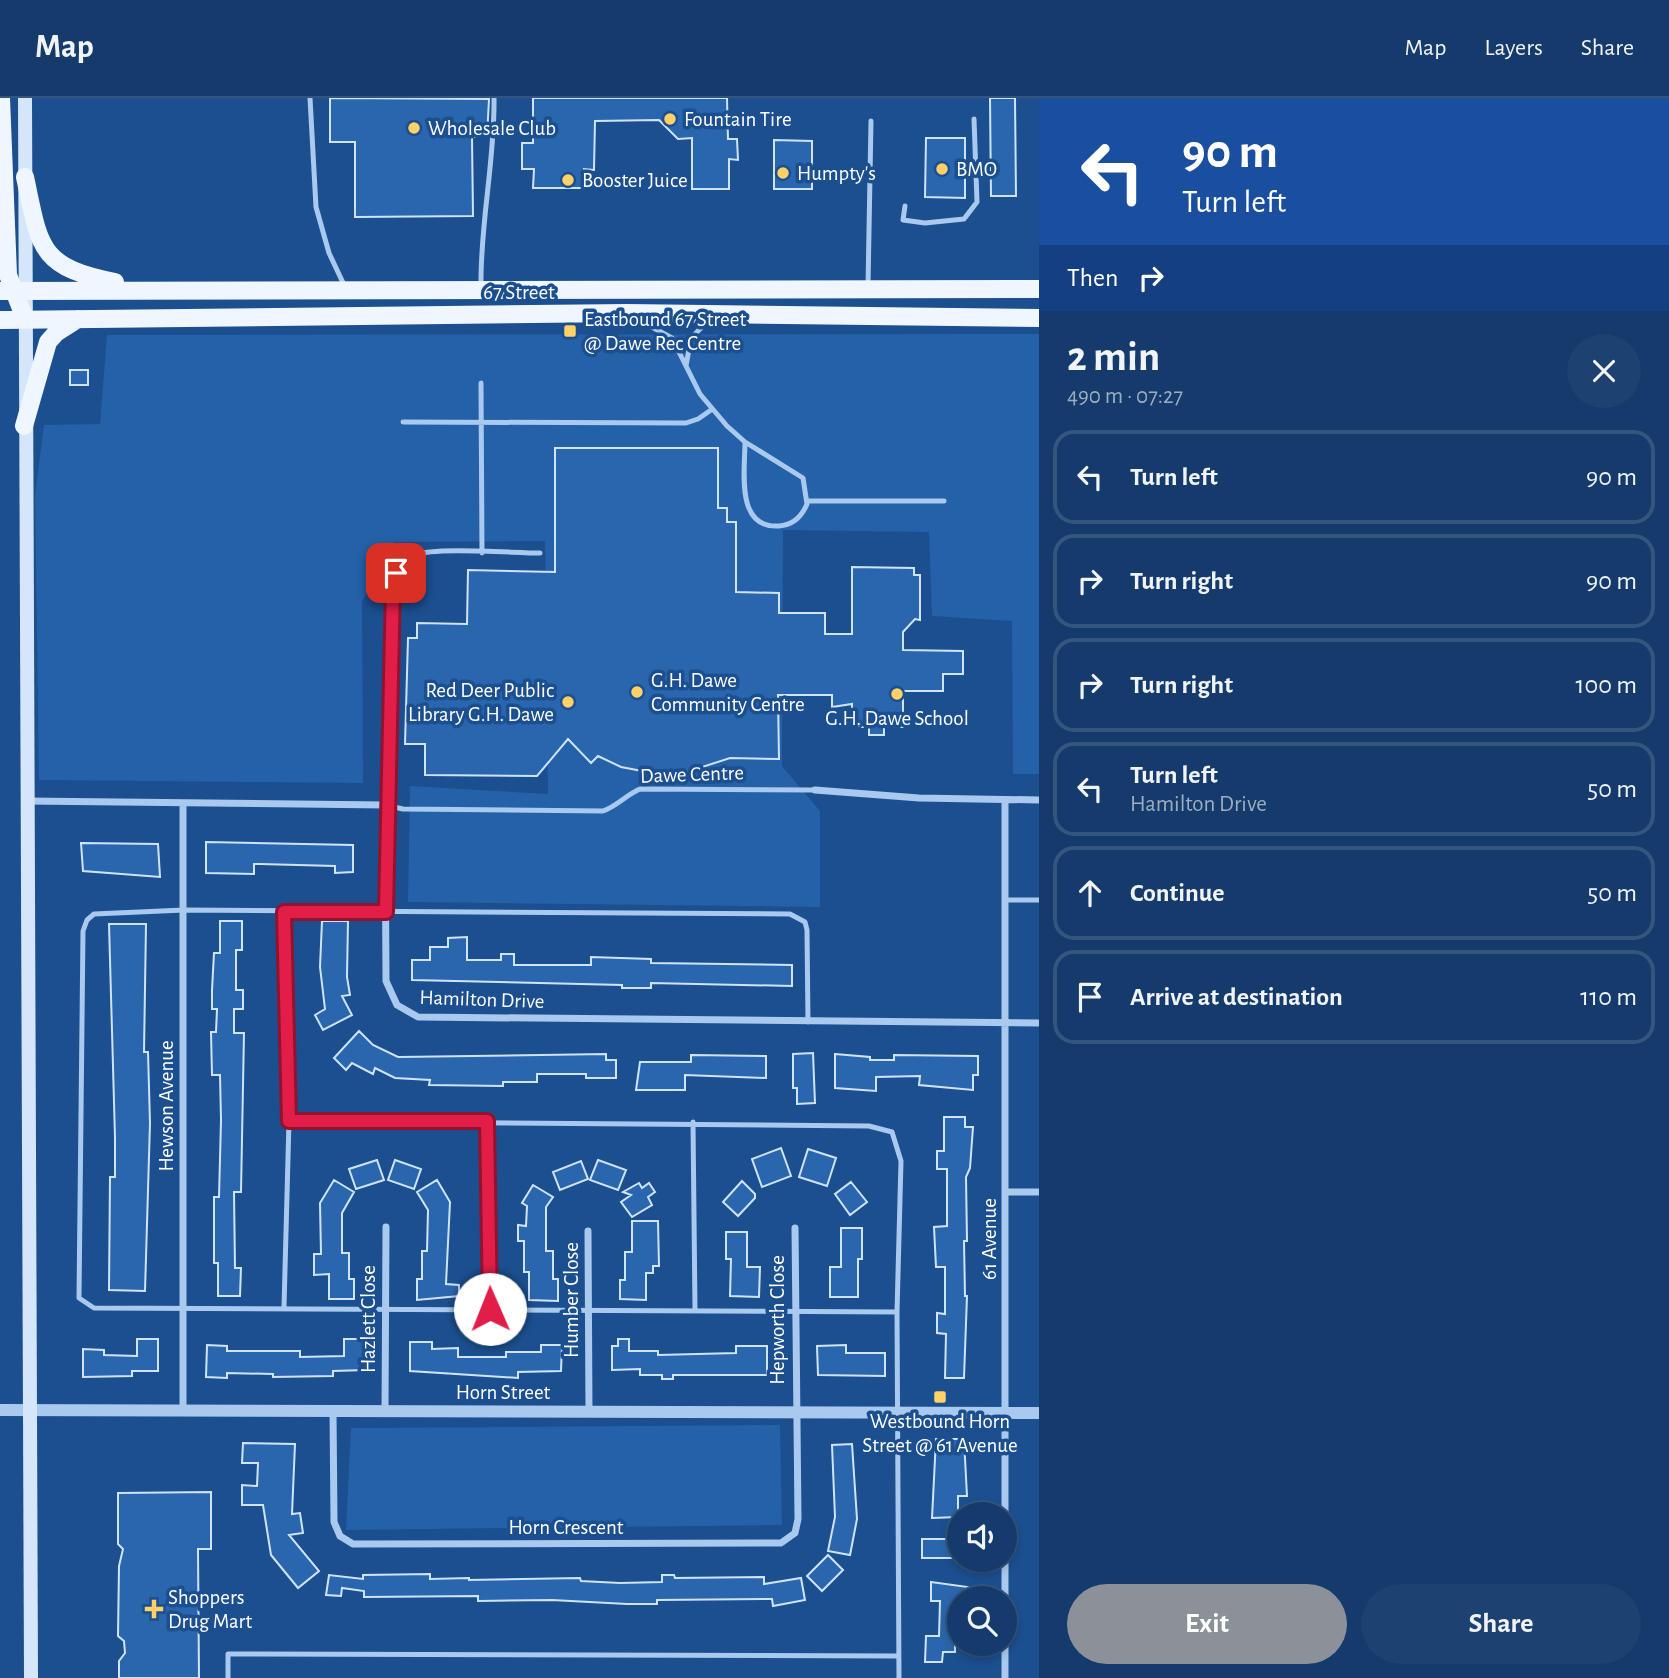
<!DOCTYPE html>
<meta charset="utf-8">
<style>
:root{--surface:#143b6b;--page:#1d4271;--text:#f1f3f6;--muted:#9dadc1;--line:#33557e;--accent:#8c9099}
body{margin:0;font-family:"Alegreya Sans",sans-serif;background:var(--page);color:var(--text);height:100vh;display:flex;flex-direction:column;font-size:26px;white-space:nowrap}
*{box-sizing:border-box;margin:0}
p{font-size:23px;color:var(--muted)}
.icon{flex:none;width:38px;height:38px;fill:none;stroke:currentColor;stroke-width:2;stroke-linecap:round;stroke-linejoin:round}
.map{position:relative;flex:1;overflow:hidden}
.panel{display:flex;flex-direction:column;background:var(--surface);width:630px}
.panel>*{flex:none}
.banner{background:#1a4fa0;color:#fff;overflow:hidden}
.controls{position:absolute;left:947px;top:1404px;display:grid;gap:14px}
.controls a{display:grid;place-items:center;width:70px;height:70px;border-radius:50%;background:var(--surface);box-shadow:0 4px 10px #0003,0 0 0 2px var(--line);font-size:35px}
.pin{position:absolute;display:grid;place-items:center;width:60px;height:60px;color:#fff;margin:-30px;border-radius:14px;box-shadow:0 4px 10px #0006}
.me{position:absolute;width:77px;margin:-38px;rotate:359deg;stroke-linejoin:round;filter:drop-shadow(0 0 5px #0008)}
.turn{display:flex;align-items:center;gap:24px;height:147px;padding:0 28px;font-size:32px}
.turn .icon{width:91px;height:91px;stroke-width:2.5}
.turn b{display:block;font-size:49px;line-height:60px}
.then{display:flex;align-items:center;height:66px;padding:0 28px;background:#0003;gap:14px;font-size:26px}
.round{display:grid;place-items:center;flex:none;width:74px;height:74px;border-radius:37px;background:var(--page)}
.summary{display:flex;align-items:center;justify-content:space-between;height:119px;padding:0 28px}
h1{font-size:42px;font-weight:700;line-height:52px}
.action{display:flex;gap:14px;margin-top:auto;padding:14px 28px}
.action a{flex:1;height:80px;border-radius:42px;background:var(--accent);color:#fff;font-size:28px;font-weight:700;line-height:80px;text-align:center}
.action a+a{background:var(--page);color:var(--text)}
ul{padding:0;list-style:none}
li{display:flex;align-items:center;gap:21px;height:94px;margin:0 14px 10px;padding:0 14px;border:4px solid var(--line);border-radius:21px}
li div{flex:1}
li b{display:block;font-size:26px}
li em{font-style:normal}
header{display:flex;align-items:center;gap:42px;box-sizing:border-box;height:98px;padding:0 35px;background:var(--surface);border-bottom:2px solid var(--line)}
header strong{font-size:33px}
nav{display:flex;gap:38px;margin-inline-start:auto;font-size:24px}
main{display:flex;flex:1;min-height:0}
.map>svg:first-child{display:block}
.green{fill:#2461a8}
.building{fill:#2a66ad;stroke:#cfe3fa;stroke-width:2}
.lines{fill:none;stroke-linecap:round;stroke-linejoin:round}
.service{stroke:#a9c9ee;stroke-width:5}
.minor{stroke:#a9c9ee;stroke-width:7}
.tertiary{stroke:#a9c9ee;stroke-width:12}
.secondary{stroke:#d6e6fa;stroke-width:14}
.primary{stroke:#f0f6ff;stroke-width:18}
.route-casing{stroke:#92132f;stroke-width:18}
.route{stroke:#e11d48;stroke-width:12}
.poi-dot{fill:#ffd166;stroke:#1b4f8f;stroke-width:2.5}
.labels{text-anchor:middle;stroke-width:7;stroke-linejoin:round;paint-order:stroke}
.poi-label{font-size:21px;fill:#fff;stroke:#1b4f8f;text-anchor:start}
.street-label{font-size:21px;fill:#fff;stroke:#1b4f8f}
</style>
<header>
<strong>Map</strong>
<nav><a>Map</a><a>Layers</a><a>Share</a></nav>
</header>
<main>
<div class="map">
<svg width="1039" height="1580" viewBox="0 0 1039 1580">
<rect width="100%" height="100%" fill="#1b4f8f"/>
<path class="green" d="M1039,236V676H1013L1012,523L932,518L929,434L783,432L782,668L820,713V809L408,804L410,688L548,696L545,443L394,444L362,504L363,685L39,682L35,398L44,327L100,326L107,237Z
M780,1327L782,1427L346,1432L351,1330Z"/>
<path class="building" d="M330,0L489,1L487,39H472L473,118L355,119V44H330Z
M533,0H727L728,41H737L738,62L729,61V91H692V40L678,41L659,22L595,23L594,72L584,71V90H533L534,71H522V45H533Z
M990,0H1015L1016,98H991Z
M926,40H965V100L925,99Z
M774,42L812,43V91H774Z
M70,272H88V287H70Z
M555,350H718V410H727V424H736V494L779,495V515H825V536H852V469L914,470V477H920V522L915,521L903,534V552L963,553V576H943V593H903V629H884V637H869V629H852V606L832,609V597H778L779,661L730,660L687,674L658,676L621,669L598,658L591,665L568,641L537,678L425,677V646H405L408,540H417V525L467,526L468,472L555,474Z
M206,744L353,747V774L335,775V768L260,766H254V776L206,775Z
M81,745L158,746L160,779L83,773Z
M220,823H242V852H236V892H243V911H234V935H244L241,1094H234L235,1170H241L240,1198H218V1165H214V1099H219L221,1022L220,977H212L211,934H216L217,911H212V892L214,855H220Z
M322,823H348L347,879L350,897L342,898L352,917L323,932L315,917L325,911L320,869Z
M109,826H146L144,954H148L150,1025L145,1193L109,1192L110,1079H115V1040Z
M467,839V862H501V856H514V867H591V859L651,861V865L792,867V888L651,885V890H622V887L412,882V862H430V849H448V840Z
M359,933L373,947L398,959L606,956V962H616V980H586V976H537V984H503V988L429,987L430,982L395,980L375,970L373,976L352,965L346,972L334,960Z
M813,955L815,1005L797,1006V990H793V956Z
M835,956L870,959V962H894V957L978,958V977H973V992L919,987L920,978L876,979V993L835,990Z
M691,957L766,958V980L685,977V992H636L640,964H691Z
M944,1019H965V1029H973L970,1070L966,1079L967,1143H964L965,1198H967L964,1280H945L946,1236L937,1235V1215L945,1216V1169H936L934,1129L947,1128V1071H937V1053H944Z
M781,1050L791,1078L762,1089L752,1061Z
M808,1051L836,1060L827,1088L799,1079Z
M377,1062L384,1082L356,1091L349,1071Z
M395,1062L421,1071L414,1091L388,1082Z
M598,1062L626,1072L618,1092L590,1082Z
M581,1063L588,1081L560,1092L553,1074Z
M334,1082L354,1094L342,1115V1155H349V1181H354V1201H329V1176L314,1177V1156H321L320,1105Z
M437,1082L450,1104L446,1186L459,1187V1198L417,1202V1181H422V1153H427L428,1112L417,1094Z
M742,1083L755,1096V1100L738,1118L723,1104Z
M851,1084L867,1104L850,1117L835,1096Z
M639,1085L642,1090L649,1085L655,1094L648,1099L652,1107L632,1119L621,1104L631,1097L623,1094Z
M533,1087L553,1099L546,1109V1153H553V1181H558V1203L529,1202V1174H524V1143H518V1127L526,1128L527,1108L522,1105Z
M632,1123H658L659,1168H653V1175H646V1202L620,1201V1182H625V1154H632Z
M841,1130H862V1161H858V1199H830V1169H841Z
M726,1134H747V1169H760L759,1199L730,1198L731,1161H726Z
M137,1241H158V1273H132V1278L83,1279V1251L104,1252V1257L137,1258Z
M344,1241H366V1272L333,1273V1278L273,1279V1276L227,1275V1280L206,1279L207,1247L227,1248V1253H300V1259L344,1258Z
M618,1241H629V1253H658V1257L736,1255V1248H767V1277H673V1281H662V1277H640V1271L612,1272V1248H618Z
M410,1244H432V1251L458,1250V1259H506V1254H541V1247H562L561,1273L518,1274V1280L410,1273Z
M846,1247V1255H885V1278L818,1277L817,1248Z
M936,1341H964L967,1398H958V1419L932,1420Z
M243,1345L295,1346L292,1416L300,1415L303,1435L289,1437L319,1473L298,1490L271,1457L263,1407H242V1387L257,1388L258,1365H242Z
M852,1346L857,1421L850,1457L828,1453L835,1419L832,1347Z
M211,1394V1451H198L199,1580H119V1563L125,1555L124,1543L118,1538L119,1468L123,1451L118,1446V1395Z
M922,1441H954V1460H922Z
M828,1457L843,1472L822,1493L807,1478Z
M430,1476V1481L469,1480V1482L580,1480L581,1483L620,1485L662,1484V1477H674L675,1480L764,1479V1486L801,1480L805,1502L773,1508L772,1501L657,1502V1506H627L552,1502L478,1503V1498L364,1499V1493L342,1490L341,1498L326,1497L329,1477L363,1481V1477Z
M931,1484L968,1489V1500H959V1534H955V1554H943L942,1564H925L926,1538H939L940,1503H931Z"/>
<g class="lines">
<path class="service" d="M310,0L316,109L329,155L345,189
M905,108L903,122L925,125L964,121L977,104L974,21
M481,188C480,125 495,63 494,0
M868,188L871,23
M639,222L672,240L700,296L727,328L745,344L803,380L807,406C802,418 793,427 779,428C735,431 745,372 745,344
M686,268L691,240L711,220
M481,285L482,455
M403,324L686,325L698,321L711,312
M807,403H944
M540,455C513,455 436,449 415,457C402,463 396,474 392,487L385,707L403,711L603,713C617,708 626,697 640,691L815,692
M1005,802H1039
M283,814L289,1023L284,1209
M808,924L807,832L805,824L790,816L184,812L94,816L87,822L83,833L79,1200L94,1210L897,1214
M289,1023L869,1028L892,1034L901,1063L897,1214L899,1580
M487,1023L490,1211
M693,1024L695,1212
M228,1580V1556L899,1558"/>
<path class="minor" d="M815,692L919,700L1039,702
M27,703L385,707L386,883L397,907L418,919L1039,925
M1006,1094H1039
M588,1133L589,1314
M183,1312V705
M333,1313L334,1424L340,1438L353,1446L781,1445L795,1435L798,1421L795,1130
M385,1313L386,1129
M1005,1580V702"/>
<path class="tertiary" d="M0,1312L1039,1315"/>
<path class="secondary" d="M25,0L31,1580"/>
<path class="primary" d="M1,0L8,177L25,221
M25,79C40,149 38,169 115,184
M0,193L1039,191
M0,222L627,215L1039,220
M24,328L48,244L56,235L78,221"/>
</g>
<g class="lines">
<defs>
<path id="route" d="M396,475L393,487L386,814H284L289,1023H487L490,1211"/>
</defs>
<use href="#route" class="route-casing"/>
<use href="#route" class="route"/>
</g>
<g class="poi-dot">
<circle cx="670" cy="21" r="7"/>
<circle cx="414" cy="30" r="7"/>
<circle cx="942" cy="71" r="7"/>
<circle cx="783" cy="75" r="7"/>
<circle cx="568" cy="82" r="7"/>
<rect x="563" y="226" width="14" height="14" rx="3.5"/>
<circle cx="637" cy="594" r="7"/>
<circle cx="897" cy="596" r="7"/>
<circle cx="568" cy="604" r="7"/>
<rect x="933" y="1292" width="14" height="14" rx="3.5"/>
<path d="M150.5 1500.5h7v7h7v7h-7v7h-7v-7h-7v-7h7z"/>
</g>
<g class="labels">
<g class="poi-label">
<text x="684" y="28">Fountain Tire</text>
<text x="428" y="37">Wholesale Club</text>
<text x="956" y="78">BMO</text>
<text x="797" y="82">Humpty's</text>
<text x="582" y="89">Booster Juice</text>
<text x="584" y="228">Eastbound 67 Street<tspan x="584" dy="24">@ Dawe Rec Centre</tspan></text>
<text x="651" y="589">G.H. Dawe<tspan x="651" dy="24">Community Centre</tspan></text>
<text x="554" y="599" text-anchor="end">Red Deer Public<tspan x="554" dy="24">Library G.H. Dawe</tspan></text>
<text x="897" y="627" text-anchor="middle">G.H. Dawe School</text>
<text x="940" y="1330" text-anchor="middle">Westbound Horn<tspan x="940" dy="24">Street @ 61 Avenue</tspan></text>
<text x="168" y="1506">Shoppers<tspan x="168" dy="24">Drug Mart</tspan></text>
</g>
<g class="street-label">
<text x="519" y="201">67 Street</text>
<text transform="translate(692 676) rotate(-2)" y="7">Dawe Centre</text>
<text transform="translate(482 901) rotate(2)" y="7">Hamilton Drive</text>
<text transform="translate(166 1008) rotate(-90)" y="7">Hewson Avenue</text>
<text transform="translate(989 1141) rotate(-90)" y="7">61 Avenue</text>
<text transform="translate(571 1202) rotate(-90)" y="7">Humber Close</text>
<text transform="translate(368 1221) rotate(-90)" y="7">Hazlett Close</text>
<text transform="translate(777 1222) rotate(-90)" y="7">Hepworth Close</text>
<text x="503" y="1301">Horn Street</text>
<text x="566" y="1436">Horn Crescent</text>
</g>
</g>
</svg>
<div class="controls">
<a><svg class="icon" aria-label="sound" viewBox="0 0 24 24"><path d="M4 9h4l5-4v14l-5-4H4zM17 9q2 3 0 6"/></svg></a>
<a><svg class="icon" aria-label="search" viewBox="0 0 24 24"><circle cx="10" cy="10" r="6"/><path d="M15 15l6 6"/></svg></a>
</div>
<div class="pin" style="left:396px;top:475px;background:#d93025"><svg class="icon" aria-label="arrive" viewBox="0 0 24 24"><path d="M6 21V4h12l-3 4 3 4H6"/></svg></div>
<svg class="me" style="left:490px;top:1211px" viewBox="-20 -20 40 40"><circle r="19" fill="#fff"/><path d="M0-13L10 11 0 6-10 11z" fill="#e11d48"/></svg>
</div>
<section class="panel">
<div class="banner">
<div class="turn"><svg class="icon" aria-label="left" viewBox="0 0 24 24"><path d="M17 20v-9H6M10 6l-5 5 5 5"/></svg><div><b>90 m</b>Turn left</div></div>
<div class="then">Then<svg class="icon" aria-label="right" viewBox="0 0 24 24"><path d="M7 20v-9h11M14 6l5 5-5 5"/></svg></div>
</div>
<div class="summary"><div><h1>2 min</h1><p>490 m · 07:27</p></div><a class="round"><svg class="icon" aria-label="close" viewBox="0 0 24 24"><path d="M6 6l12 12M18 6L6 18"/></svg></a></div>
<ul>
<li><svg class="icon" aria-label="left" viewBox="0 0 24 24"><path d="M17 20v-9H6M10 6l-5 5 5 5"/></svg><div><b>Turn left</b></div><em>90 m</em></li>
<li><svg class="icon" aria-label="right" viewBox="0 0 24 24"><path d="M7 20v-9h11M14 6l5 5-5 5"/></svg><div><b>Turn right</b></div><em>90 m</em></li>
<li><svg class="icon" aria-label="right" viewBox="0 0 24 24"><path d="M7 20v-9h11M14 6l5 5-5 5"/></svg><div><b>Turn right</b></div><em>100 m</em></li>
<li><svg class="icon" aria-label="left" viewBox="0 0 24 24"><path d="M17 20v-9H6M10 6l-5 5 5 5"/></svg><div><b>Turn left</b><p>Hamilton Drive</p></div><em>50 m</em></li>
<li><svg class="icon" aria-label="ahead" viewBox="0 0 24 24"><path d="M12 20V5M6 11l6-6 6 6"/></svg><div><b>Continue</b></div><em>50 m</em></li>
<li><svg class="icon" aria-label="arrive" viewBox="0 0 24 24"><path d="M6 21V4h12l-3 4 3 4H6"/></svg><div><b>Arrive at destination</b></div><em>110 m</em></li>
</ul>
<div class="action"><a>Exit</a><a>Share</a></div>
</section>
</main>
